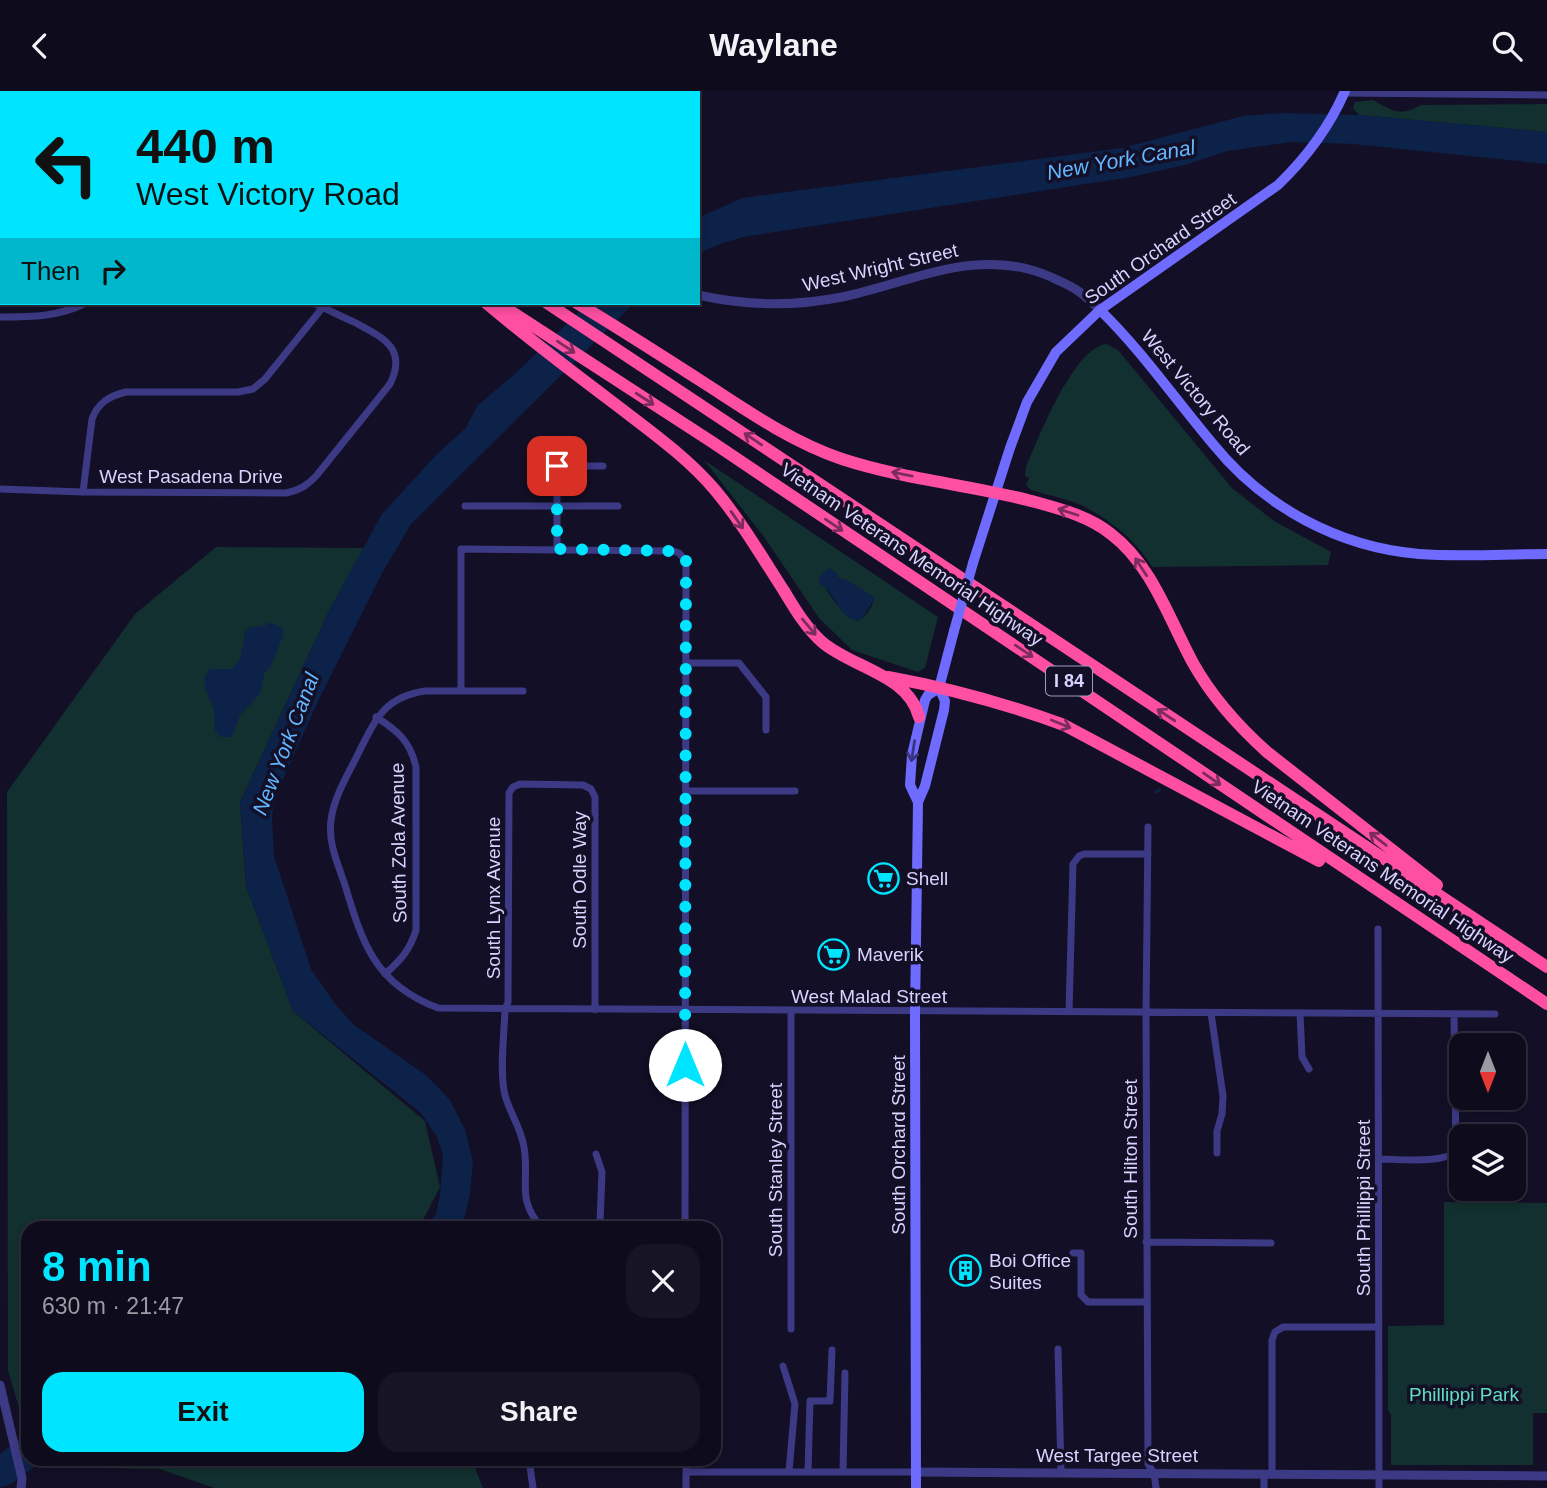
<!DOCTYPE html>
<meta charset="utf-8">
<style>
:root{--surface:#0e0b1c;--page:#171425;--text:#f1f3f6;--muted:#9b9ba3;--line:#2e2b3b;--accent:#00e5ff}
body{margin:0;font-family:Helvetica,sans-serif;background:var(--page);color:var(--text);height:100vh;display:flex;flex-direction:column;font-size:26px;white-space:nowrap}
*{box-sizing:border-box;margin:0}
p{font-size:23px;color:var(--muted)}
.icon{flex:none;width:38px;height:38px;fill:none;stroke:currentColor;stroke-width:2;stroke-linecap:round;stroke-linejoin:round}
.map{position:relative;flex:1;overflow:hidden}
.panel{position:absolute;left:21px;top:1130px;width:700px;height:245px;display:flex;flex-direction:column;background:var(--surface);border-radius:21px;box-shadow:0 4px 10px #0003,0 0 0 2px var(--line)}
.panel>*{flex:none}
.banner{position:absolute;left:0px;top:0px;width:700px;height:214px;box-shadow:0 4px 10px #0003,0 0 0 2px var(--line);background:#00e5ff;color:#111;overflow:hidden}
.needle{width:46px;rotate:180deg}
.fabs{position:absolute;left:1449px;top:942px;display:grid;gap:14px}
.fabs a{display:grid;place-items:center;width:77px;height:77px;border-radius:14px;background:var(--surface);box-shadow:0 4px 10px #0003,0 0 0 2px var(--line);font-size:35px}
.pin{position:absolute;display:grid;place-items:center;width:60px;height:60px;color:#fff;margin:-30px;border-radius:14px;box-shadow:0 4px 10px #0006}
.me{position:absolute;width:77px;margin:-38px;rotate:0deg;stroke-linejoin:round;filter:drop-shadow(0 0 5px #0008)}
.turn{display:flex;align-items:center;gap:24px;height:147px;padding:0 21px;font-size:32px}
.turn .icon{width:91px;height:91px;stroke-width:2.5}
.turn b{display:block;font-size:49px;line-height:60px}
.then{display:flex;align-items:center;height:66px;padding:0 21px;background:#0003;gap:14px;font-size:26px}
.round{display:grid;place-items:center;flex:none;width:74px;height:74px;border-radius:21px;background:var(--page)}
.summary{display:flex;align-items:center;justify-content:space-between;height:119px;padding:0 21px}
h1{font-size:42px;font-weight:700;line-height:52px;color:var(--accent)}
.button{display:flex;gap:14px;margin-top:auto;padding:14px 21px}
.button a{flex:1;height:80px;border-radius:21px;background:var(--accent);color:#111;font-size:28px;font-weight:700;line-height:80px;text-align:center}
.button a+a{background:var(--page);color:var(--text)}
header{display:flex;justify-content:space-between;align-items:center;height:91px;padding:0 21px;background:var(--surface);font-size:32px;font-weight:700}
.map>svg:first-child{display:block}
.green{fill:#12302f;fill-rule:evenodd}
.water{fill:#0c2248}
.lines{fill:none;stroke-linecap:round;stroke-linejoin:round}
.stream{stroke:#0c2248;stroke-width:2.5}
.minor{stroke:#3d3a85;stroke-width:7}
.tertiary{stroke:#3d3a85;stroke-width:9}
.secondary{stroke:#6f6bff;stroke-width:10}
.motorway{stroke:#ff4fa3;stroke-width:12}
.secondary-bridge{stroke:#6f6bff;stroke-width:10}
.oneway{stroke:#7d2c5e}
.oneway2{stroke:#38347d}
.route{stroke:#00e5ff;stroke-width:12;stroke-dasharray:0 21.6}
.labels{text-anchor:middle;stroke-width:7;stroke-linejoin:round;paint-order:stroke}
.shield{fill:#130f26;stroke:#9e99be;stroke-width:2}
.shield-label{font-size:18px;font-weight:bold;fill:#d9d4ff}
.street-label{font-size:19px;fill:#d9d4ff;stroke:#130f26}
.poi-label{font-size:19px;fill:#d9d4ff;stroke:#130f26;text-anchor:start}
.park-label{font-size:19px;fill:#5fe0c0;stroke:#130f26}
.water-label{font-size:21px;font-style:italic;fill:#62b6ff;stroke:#130f26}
</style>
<header><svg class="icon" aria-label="back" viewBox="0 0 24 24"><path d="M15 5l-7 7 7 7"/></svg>Waylane<svg class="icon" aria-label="search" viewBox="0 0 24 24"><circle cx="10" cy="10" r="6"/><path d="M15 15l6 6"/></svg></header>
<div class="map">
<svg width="1547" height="1397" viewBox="0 0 1547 1397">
<rect width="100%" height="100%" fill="#130f26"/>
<path class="green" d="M1373,9C1393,20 1400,26 1421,14L1547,13V41L1359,24L1353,17L1355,11Z
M1106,253L1118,259L1232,397L1274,430L1331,461L1328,474L1152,476C1137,450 1110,429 1083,415C1068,408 1048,404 1031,399L1026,394L1029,387L1025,385L1026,376C1039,346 1072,259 1106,253Z
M704,369L938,526L925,577L918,581L852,559L819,527L764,446ZM837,487L846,489L872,505L874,509C871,517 865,528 857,530L836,513L825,496Z
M216,456L364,457L331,516L240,711L246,795L293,920L425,1030L440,1096L419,1137L28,1138V1331L24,1334L8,1279L7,701L135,523Z
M1444,1111L1547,1112V1322H1533V1374H1391V1324L1388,1319V1235L1444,1234Z
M46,1368L472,1369L483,1397H214L160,1378L36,1376Z"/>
<path class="water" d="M1282,22L1359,24L1547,41V73L1353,53L1292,51L1227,60L1185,74L1131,86L743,146L720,153L698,163V127L742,107L1122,57L1243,25Z
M588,212H634L411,433L381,484L320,606L275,706L272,726L274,765L311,878L335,913L354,934L426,984L450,1009L466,1041L473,1071L470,1103L463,1133L461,1137H424L436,1124L440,1104L443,1064L437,1046L421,1022L293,920L246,795L240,711L331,516L382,423L437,363L465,338L478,314L517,281Z
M829,477L837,482L838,487L846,489L873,505L874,509L861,529C839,532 836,500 820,493L818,487Z
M268,532H273L283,538V544L271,575L264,583L260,603L240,624L232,646H221L215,640L214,618L206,600L204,586L210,578H231L240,569L245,541L250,536L265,535Z
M28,1342V1368L44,1369L11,1393L0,1397V1363Z"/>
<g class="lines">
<path class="stream" d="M1155,701L1160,699"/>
<path class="minor" d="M1345,2L1547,4
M0,226C31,226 58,226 86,212
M557,375H603
M0,398L83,401L286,402C300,399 308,394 317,384L390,293C408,257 382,246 354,231C340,225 327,218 313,212
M83,401L92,328C98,312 109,305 126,301H238L253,298L265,288L323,216
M465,415H618
M557,458V366
M687,572H739L766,606V639
M461,600V458L673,460L679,462L686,470L685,1138
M523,600H425C385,606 376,627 359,661C349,682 334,705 331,729C328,751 337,771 344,791C362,851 374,893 438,917L1495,923
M376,626C398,640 410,650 416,676V839C410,859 400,870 385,883
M686,700H795
M1148,736L1146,922L1148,1373L1154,1382L1156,1397
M1378,838L1379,1397
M1069,921L1073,773L1079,765L1084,763H1148
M1211,922L1223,1005L1222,1023L1217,1040V1062
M1300,922L1302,966L1309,978
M596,1063L602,1081L600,1131L597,1138
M1379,1068C1397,1068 1445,1073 1456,1060L1454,923
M543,1138C515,1108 530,1091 524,1056C521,1036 508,1020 504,1000C500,975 504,945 505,919L508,911L509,702L513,696L520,693L583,694L591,698L595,706V919
M1146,1151L1271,1152
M1073,1162H1081V1204L1088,1211H1146
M791,1238V920
M1058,1258L1061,1381
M783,1275L795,1313L789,1380
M529,1368L533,1397
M686,1368V1397
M686,1381H916
M808,1381L810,1310H830L832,1259
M843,1381L845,1282
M1264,1383V1397
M1272,1383V1249L1275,1241L1283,1236H1379"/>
<path class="tertiary" d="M0,6H2
M698,204C747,215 793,216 842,206C913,191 979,154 1051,186C1059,190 1068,193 1075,198C1084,203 1092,212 1100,219
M0,1294L22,1387L21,1397
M916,1381L1547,1385"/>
<path class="secondary" d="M1100,219C1142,260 1175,308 1213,353C1264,416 1338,456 1419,463C1461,466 1505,463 1547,463
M973,472L1010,357L1027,311L1056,261L1100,219L1278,94C1307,66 1329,37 1345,0
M918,711L925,695L944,619L945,610L939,597L954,540
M916,1397L915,921L918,711L910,694L912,664L925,609L928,604L939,597"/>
<path class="motorway" d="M0,41H2
M0,69H2
M486,212C528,247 571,280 615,313C650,340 687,366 715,399C741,430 762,466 784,500C795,518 806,537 822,551C852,577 908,583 919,626
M498,212L712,351L1547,913
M547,212L1547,876
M577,212C622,239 667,268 712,297C753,324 795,352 842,368C906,389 974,394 1039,412C1064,419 1090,426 1111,443C1152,474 1169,528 1193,572C1212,606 1238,635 1267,661L1437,794
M888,586C948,597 1007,613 1064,634L1319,770"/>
<path class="secondary-bridge" d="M954,540L973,472"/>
</g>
<defs><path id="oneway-shaft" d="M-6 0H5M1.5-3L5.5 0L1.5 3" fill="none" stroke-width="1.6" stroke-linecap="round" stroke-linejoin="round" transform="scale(1.75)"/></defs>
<g class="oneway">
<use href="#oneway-shaft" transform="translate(566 256) rotate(34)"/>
<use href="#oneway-shaft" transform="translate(645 308) rotate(33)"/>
<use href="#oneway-shaft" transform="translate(753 348) rotate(-146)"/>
<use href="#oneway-shaft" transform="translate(902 383) rotate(-169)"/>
<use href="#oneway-shaft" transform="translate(1068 421) rotate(-162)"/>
<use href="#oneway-shaft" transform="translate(737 429) rotate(55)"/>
<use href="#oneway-shaft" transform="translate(834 434) rotate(34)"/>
<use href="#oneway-shaft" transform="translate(1141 476) rotate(-123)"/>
<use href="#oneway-shaft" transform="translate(809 536) rotate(50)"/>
<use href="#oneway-shaft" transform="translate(1024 560) rotate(34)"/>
<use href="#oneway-shaft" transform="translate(1166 624) rotate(-147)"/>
<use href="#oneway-shaft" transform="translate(1061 633) rotate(22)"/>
<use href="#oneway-shaft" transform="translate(1212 688) rotate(35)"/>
<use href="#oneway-shaft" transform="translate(1378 748) rotate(-142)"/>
</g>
<use class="oneway2" href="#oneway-shaft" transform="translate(913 660) rotate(99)"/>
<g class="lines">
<path class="route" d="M557,375V458L673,460L679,462L686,470L685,974"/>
</g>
<defs>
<symbol id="supermarket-ring" viewBox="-11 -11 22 22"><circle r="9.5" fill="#130f26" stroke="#00e5ff" stroke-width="1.5"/><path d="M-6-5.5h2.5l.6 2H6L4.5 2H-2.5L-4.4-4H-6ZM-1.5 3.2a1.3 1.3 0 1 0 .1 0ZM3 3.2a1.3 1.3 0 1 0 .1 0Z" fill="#00e5ff"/></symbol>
<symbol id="building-ring" viewBox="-11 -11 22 22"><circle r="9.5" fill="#130f26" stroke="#00e5ff" stroke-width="1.5"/><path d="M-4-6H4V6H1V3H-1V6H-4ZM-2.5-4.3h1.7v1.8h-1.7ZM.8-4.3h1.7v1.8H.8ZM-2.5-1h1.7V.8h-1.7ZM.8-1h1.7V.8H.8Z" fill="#00e5ff"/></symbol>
</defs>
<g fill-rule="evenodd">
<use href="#supermarket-ring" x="866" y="770" width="35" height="35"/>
<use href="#supermarket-ring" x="816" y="846" width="35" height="35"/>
<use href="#building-ring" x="948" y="1162" width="35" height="35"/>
</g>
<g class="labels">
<rect class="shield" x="1046" y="575.5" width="46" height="29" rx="5"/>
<g class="shield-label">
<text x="1069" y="596">I 84</text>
</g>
<g class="street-label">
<text transform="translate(1160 157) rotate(-35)" y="7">South Orchard Street</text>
<text transform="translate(880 176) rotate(-13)" y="7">West Wright Street</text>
<text transform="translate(1196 301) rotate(50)" y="7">West Victory Road</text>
<text x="191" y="392">West Pasadena Drive</text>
<text transform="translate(912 463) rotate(34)" y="7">Vietnam Veterans Memorial Highway</text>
<text transform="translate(398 752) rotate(-91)" y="7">South Zola Avenue</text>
<text transform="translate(1383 780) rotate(34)" y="7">Vietnam Veterans Memorial Highway</text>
<text transform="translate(579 789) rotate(-90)" y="7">South Odle Way</text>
<text transform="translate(493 807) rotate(-90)" y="7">South Lynx Avenue</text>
<text x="869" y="912">West Malad Street</text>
<text transform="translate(898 1054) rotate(-90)" y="7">South Orchard Street</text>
<text transform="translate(1130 1068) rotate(-90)" y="7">South Hilton Street</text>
<text transform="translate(775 1079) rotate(-90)" y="7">South Stanley Street</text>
<text transform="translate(1363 1117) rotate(-90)" y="7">South Phillippi Street</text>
<text x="1117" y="1371">West Targee Street</text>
</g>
<g class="poi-label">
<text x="906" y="794">Shell</text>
<text x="857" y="870">Maverik</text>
<text x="989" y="1176">Boi Office<tspan x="989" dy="22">Suites</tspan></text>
</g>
<g class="park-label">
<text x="1464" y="1310">Phillippi Park</text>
</g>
<g class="water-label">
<text transform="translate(1121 69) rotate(-10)" y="7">New York Canal</text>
<text transform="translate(286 653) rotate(-69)" y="7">New York Canal</text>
</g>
</g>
</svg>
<div class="fabs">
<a><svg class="needle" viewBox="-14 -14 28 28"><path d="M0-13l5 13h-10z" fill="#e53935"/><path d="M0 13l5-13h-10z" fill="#9b9ba3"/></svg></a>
<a><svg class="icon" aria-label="layers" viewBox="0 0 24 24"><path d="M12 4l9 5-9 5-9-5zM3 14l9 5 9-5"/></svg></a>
</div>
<div class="pin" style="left:557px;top:375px;background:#d93025"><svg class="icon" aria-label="arrive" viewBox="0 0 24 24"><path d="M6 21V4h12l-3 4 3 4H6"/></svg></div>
<svg class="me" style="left:685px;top:974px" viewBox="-20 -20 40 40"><circle r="19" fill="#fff"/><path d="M0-13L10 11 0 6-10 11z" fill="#00e5ff"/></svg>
<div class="banner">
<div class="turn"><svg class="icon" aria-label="left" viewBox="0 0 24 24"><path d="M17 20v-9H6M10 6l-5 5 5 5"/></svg><div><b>440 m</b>West Victory Road</div></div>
<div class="then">Then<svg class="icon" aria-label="right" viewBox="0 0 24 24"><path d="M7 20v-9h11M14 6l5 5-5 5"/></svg></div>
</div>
<section class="panel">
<div class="summary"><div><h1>8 min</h1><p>630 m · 21:47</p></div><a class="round"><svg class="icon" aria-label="close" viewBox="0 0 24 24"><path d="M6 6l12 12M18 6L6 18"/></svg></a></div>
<div class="button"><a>Exit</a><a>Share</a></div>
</section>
</div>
